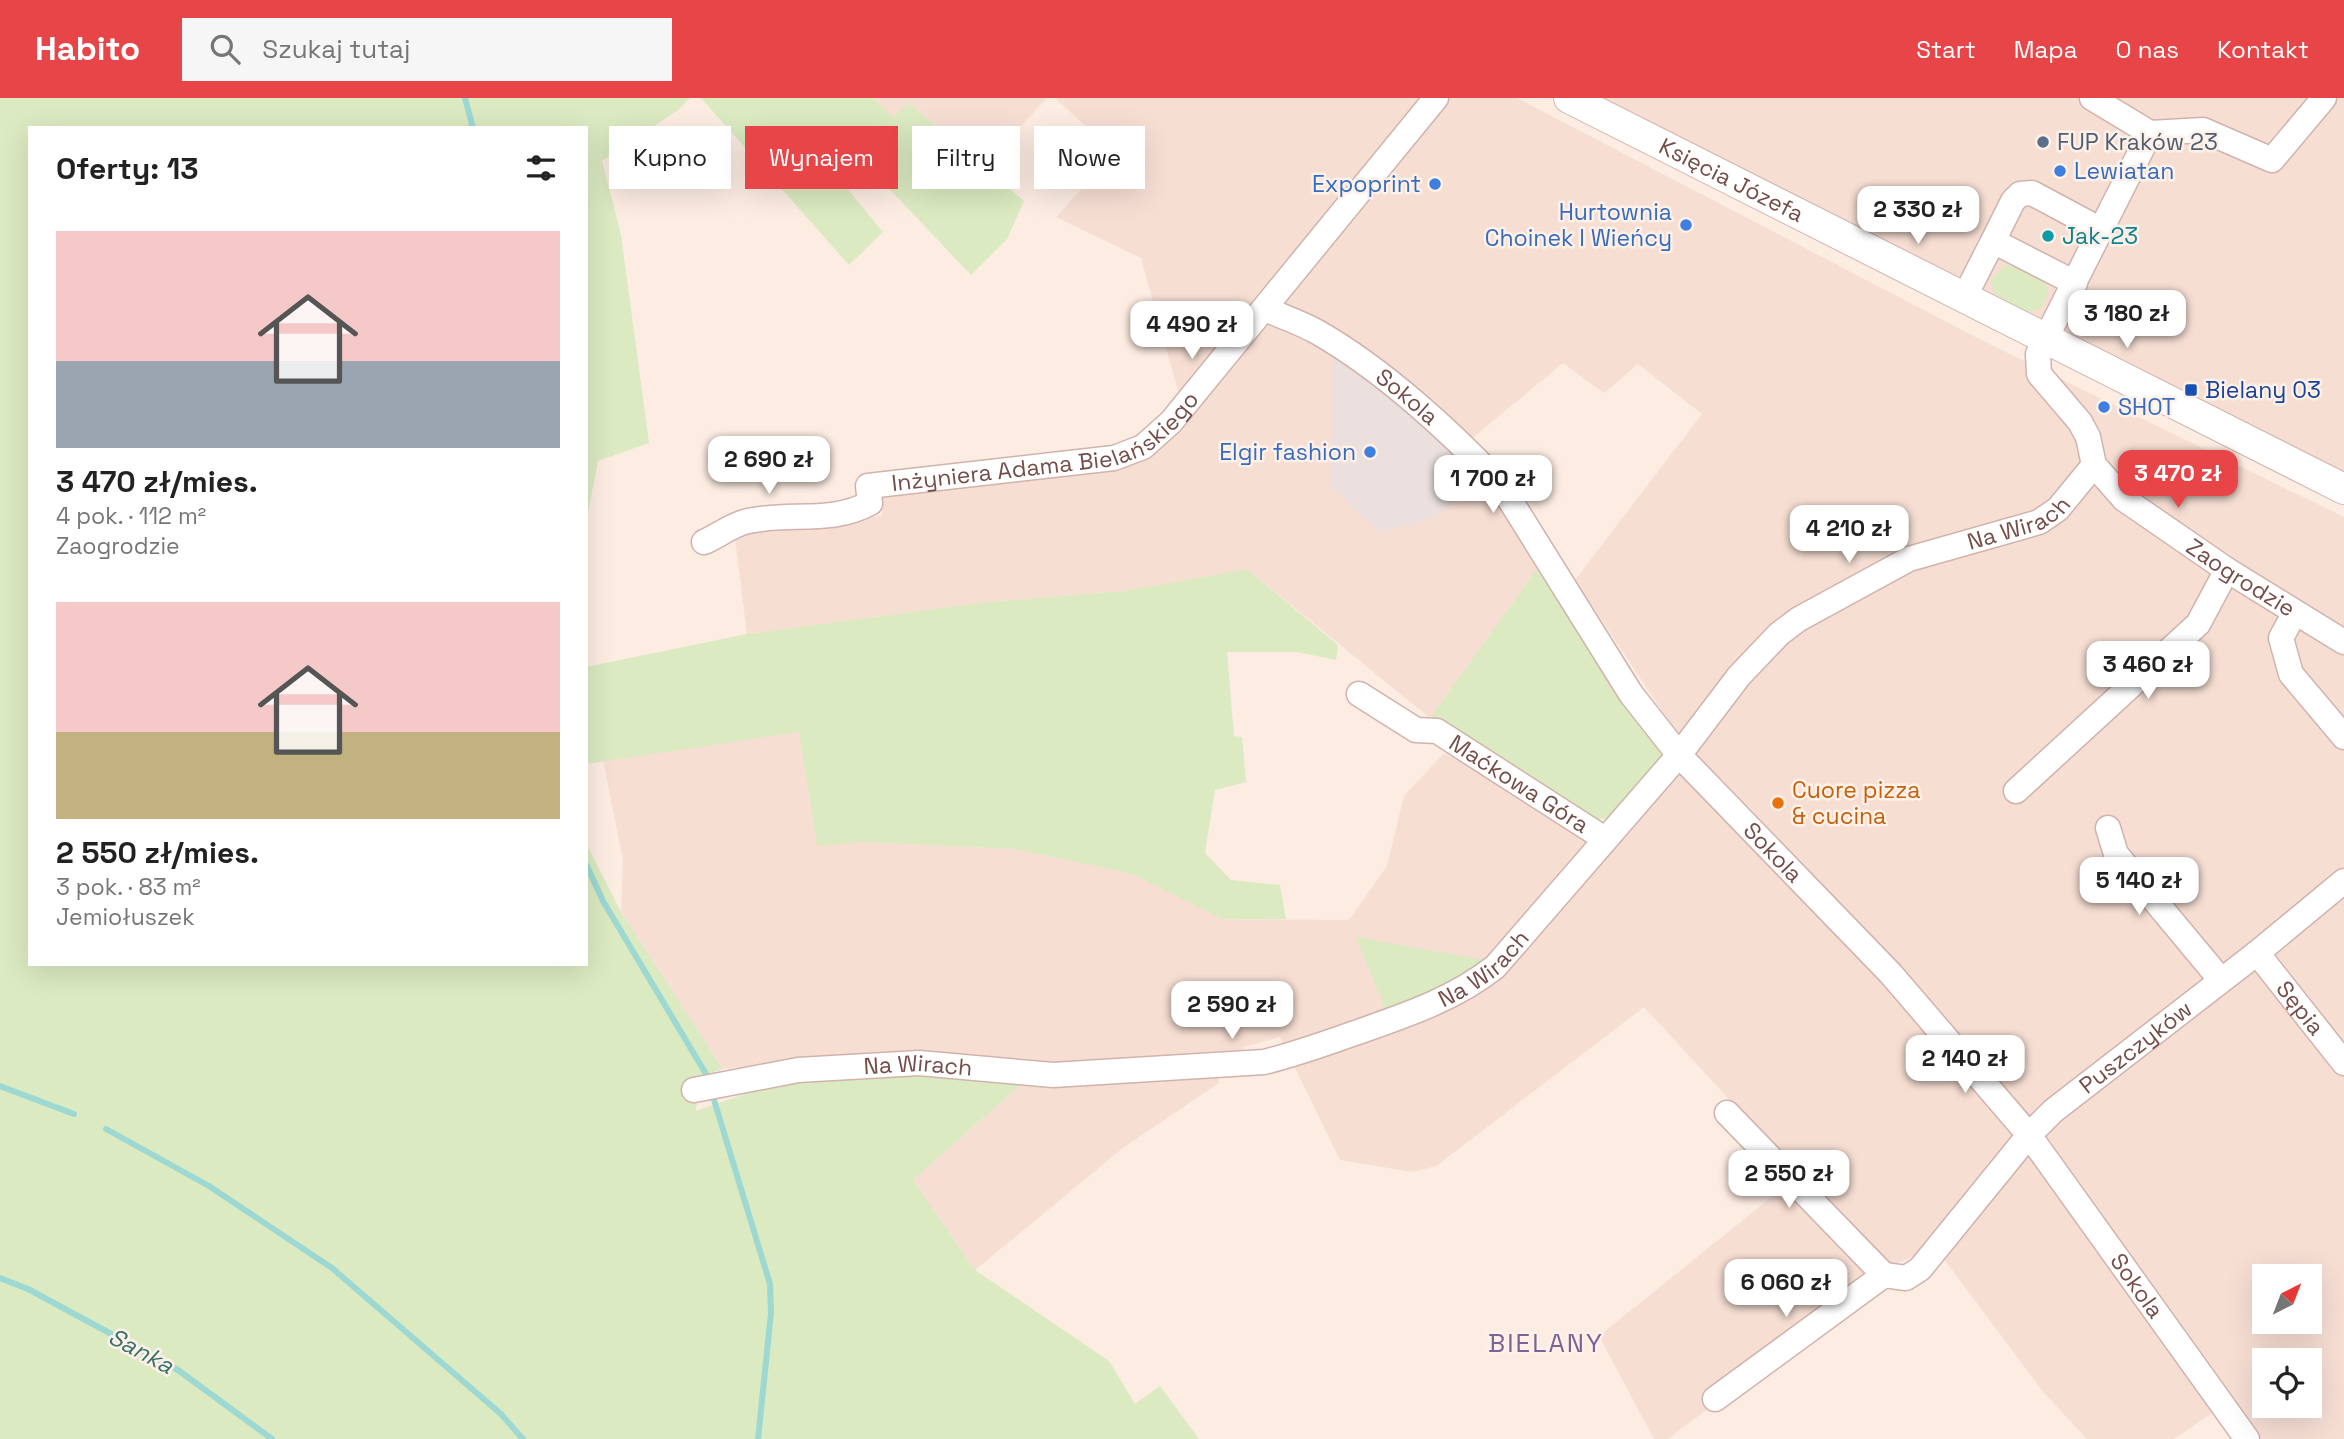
<!DOCTYPE html>
<html lang="pl">
<head>
<meta charset="utf-8">
<style>
	:root { --surface:#fff; --page:#f6f6f6; --text:#222; --muted:#767676; --accent:#e84549 }
	body { margin:0; font-family:"Space Grotesk",sans-serif; background:var(--page); color:var(--text); height:100vh; display:flex; flex-direction:column; font-size:26px; white-space:nowrap }
	* { box-sizing:border-box; margin:0 }
	p { font-size:23px; color:var(--muted) }
	.icon { flex:none; width:38px; height:38px; fill:none; stroke:currentColor; stroke-width:2; stroke-linecap:round; stroke-linejoin:round }
	.map { position:relative; flex:1; overflow:hidden }
	.sheet { position:absolute; left:28px; top:28px; width:560px; height:840px; display:flex; flex-direction:column; background:var(--surface); border-radius:0px; box-shadow:0 7px 28px #0002 }
	.sheet>* { flex:none }
	.guide { position:absolute; left:609px; top:28px; width:665px; height:63px; display:flex; gap:14px }
	.needle { width:46px; rotate:42deg }
	.tools { position:absolute; left:2252px; top:1166px; display:grid; gap:14px }
	.tools a { display:grid; place-items:center; width:70px; height:70px; border-radius:0px; background:var(--surface); box-shadow:0 7px 28px #0002; font-size:35px }
	.price { position:absolute; translate:-50% -60px; padding:0 16px; border-radius:14px; background:#fff; color:#222; font-size:23px; line-height:46px; filter:drop-shadow(0 2px 4px #0008) }
	.price::after { content:''; position:absolute; left:50%; top:42px; width:21px; height:16px; margin-left:-10px; background:inherit; clip-path:polygon(0 0,100% 0,50% 100%) }
	.price.on { background:var(--accent); color:#fff }
	ul { padding:0; list-style:none }
	li { display:grid; align-content:center; gap:14px; height:371px; padding:0 28px }
	li span { display:grid; place-items:center; height:217px; border-radius:0px; color:#555 }
	li>.icon { margin-inline-start:auto }
	span .icon { width:126px; height:126px; fill:#fffc; stroke-width:1 }
	li b { font-size:30px }
	h2 { display:flex; justify-content:space-between; align-items:center; height:84px; padding:0 28px; font-size:30px }
	.tag { padding:0 24px; border-radius:0px; background:var(--surface); box-shadow:0 7px 28px #0002; font-size:24px; line-height:63px }
	.tag.on { background:var(--accent); color:#fff }
	header { display:flex; align-items:center; gap:42px; box-sizing:border-box; height:98px; padding:0 35px; background:var(--accent); color:#fff }
	header strong { font-size:33px }
	nav { display:flex; gap:38px; margin-inline-start:auto; font-size:24px }
	.search { width:490px; height:63px; background:var(--page); display:flex; align-items:center; gap:18px; box-sizing:border-box; padding:0 24px; border-radius:0px; color:var(--muted); font-size:26px }
	.map>svg:first-child { display:block }
</style>
</head>
<body>
<header>
<strong>Habito</strong>
<div class="search"><svg class="icon" aria-label="search" viewBox="0 0 24 24"><circle cx="10" cy="10" r="6"/><path d="M15 15l6 6"/></svg>Szukaj tutaj</div>
<nav><a>Start</a><a>Mapa</a><a>O nas</a><a>Kontakt</a></nav>
</header>
<div class="map">
<svg width="2344" height="1341" viewBox="0 0 2344 1341">
	<rect width="100%" height="100%" fill="#fcece2"/>
	<!-- residential -->
	<g fill="#f6ded3" fill-rule="evenodd">
		<polygon points="873,0 1047,0 984,68 909,5 893,19"/>
		<path d="M 1055,0 L 1517,0 L 1987,245 L 2344,419 L 2344,1341 L 2238,1341 L 2218,1311 L 2174,1341 L 2087,1341 L 2044,1295 L 1935,1149 L 1893,1167 L 1881,1163 L 1707,1301 L 1710,1309 L 1668,1341 L 1654,1341 L 1599,1238 L 1799,1077 L 1644,909 L 1436,1068 L 1413,1074 L 1340,1062 L 1280,939 L 1244,949 L 1242,960 L 1063,968 L 849,959 L 723,971 L 621,814 L 623,762 L 603,662 L 799,634 L 817,747 L 863,744 L 1015,751 L 1132,776 L 1222,821 L 1349,822 L 1387,768 L 1404,698 L 1444,655 L 1611,745 L 1678,637 L 1575,482 L 1702,316 L 1638,266 L 1604,295 L 1563,265 L 1470,342 L 1389,266 L 1335,236 L 1428,423 L 1486,386 L 1541,465 L 1430,620 L 1247,471 L 1124,493 L 987,504 L 747,536 L 734,432 L 882,418 L 883,394 L 1103,368 L 1186,322 L 1141,160 L 1056,119 L 1115,55 ZM 2264,1178 L 2310,1178 L 2310,1223 L 2264,1223 ZM 2264,1262 L 2310,1262 L 2310,1307 L 2264,1307 Z"/>
		<polygon points="1593,0 2344,0 2344,373 2162,286"/>
		<polygon points="1217,978 1219,985 1124,1049 975,1172 913,1082 1021,986"/>
	</g>
	<!-- industrial -->
	<polygon fill="#ebe0dd" points="1333,248 1381,286 1486,386 1428,423 1379,434 1330,387"/>
	<!-- green -->
	<g fill="#dbeac1">
		<polygon points="0,0 690,0 678,12 602,63 621,137 649,345 598,363 586,425 586,30 30,30 30,866 586,866 586,745 621,814 723,971 699,979 696,1013 799,977 902,973 1021,986 913,1082 975,1172 1109,1263 1135,1306 1160,1288 1199,1341 0,1341"/>
		<polygon points="701,0 873,0 893,19 909,5 1024,103 1007,141 971,177 843,42 825,64 883,134 849,167"/>
		<path d="M 2005,168 C 2022,166 2048,177 2048,197 L 2040,211 L 2025,214 L 1994,195 L 1991,181 Z"/>
		<polygon points="1541,465 1665,656 1611,720 1588,722 1430,620"/>
		<polygon points="1247,471 1338,547 1336,562 1297,554 1227,554 1234,638 1242,639 1246,684 1215,692 1205,755 1231,782 1280,787 1286,821 1222,821 1132,776 1015,751 863,744 817,748 799,634 586,666 586,569 747,536 987,504 1124,493"/>
		<polygon points="1356,839 1490,863 1388,918"/>
	</g>
	<g fill="none" stroke-linecap="round" stroke-linejoin="round">
		<!-- stream -->
		<g stroke="#9dd8d2" stroke-width="6">
			<polyline points="465,0 473,30"/>
			<polyline points="586,766 603,803 706,976"/>
			<polyline points="0,988 74,1016"/>
			<polyline points="714,1002 770,1186 771,1215 758,1341"/>
			<polyline points="106,1031 209,1088 332,1170 501,1316 523,1341"/>
			<polyline points="0,1180 28,1191 178,1272 272,1341"/>
		</g>
		<defs>
			<g id="minor">
				<polyline points="2092,0 2150,35"/>
				<path id="s1" d="M 2324,0 L 2272,62 L 2203,32 L 2150,35 L 2038,256 L 2039,276 L 2080,324 L 2088,339 L 2094,367 L 2124,401 L 2227,472 L 2344,544"/>
				<polyline points="1993,143 2013,103 2020,96 2032,95 2103,133"/>
				<polyline points="1964,200 1993,143 2075,185"/>
				<path id="s2" d="M 1265,211 C 1283,219 1302,225 1319,235 C 1383,272 1449,332 1500,386 L 1631,596 L 1679,657 L 1891,876 L 2029,1037 L 2247,1341"/>
				<path id="s3" d="M 704,444 C 718,438 733,426 748,423 C 789,414 832,426 870,405 L 868,388 L 1114,360 L 1143,349 L 1171,324 L 1436,0"/>
				<polyline points="2294,516 2281,540 2291,576 2344,639"/>
				<path id="s4" d="M 1359,596 L 1416,632 L 1437,633 L 1605,741"/>
				<polyline points="2016,693 2198,526 2227,472"/>
				<polyline points="2108,730 2116,756 2220,881"/>
				<path id="s5" d="M 2257,855 L 2344,965"/>
				<path id="s6" d="M 694,992 L 798,972 L 919,965 L 1053,977 L 1264,964 C 1297,956 1329,944 1361,933 C 1409,916 1454,901 1495,869 L 1679,657 L 1739,578 L 1779,536 L 1799,521 L 1909,461 L 2039,424 L 2058,411 L 2094,367"/>
				<polyline points="1727,1015 1884,1177"/>
				<path id="s7" d="M 1884,1177 L 1906,1180 L 1920,1171 L 2029,1037 L 2053,1013 L 2257,855 L 2344,783"/>
				<polyline points="1715,1301 1884,1177"/>
			</g>
			<g id="tertiary">
				<path id="s8" d="M 1569,0 L 2344,391"/>
			</g>
		</defs>
		<!-- minor casing -->
		<use href="#minor" stroke="#d0b3ac" stroke-width="27"/>
		<!-- tertiary casing -->
		<use href="#tertiary" stroke="#d0b3ac" stroke-width="32"/>
		<!-- minor -->
		<use href="#minor" stroke="#fff" stroke-width="24"/>
		<!-- tertiary -->
		<use href="#tertiary" stroke="#fff" stroke-width="30"/>
	</g>
	<!-- markers -->
	<circle fill="#5c6f8a" stroke="#fff1e8" stroke-width="2.5" cx="2043" cy="44" r="7"/>
	<g fill="#3f7fe0" stroke="#fff1e8" stroke-width="2.5">
		<circle cx="2060" cy="73" r="7"/>
		<circle cx="1435" cy="86" r="7"/>
		<circle cx="1686" cy="127" r="7"/>
		<circle cx="2104" cy="309" r="7"/>
		<circle cx="1370" cy="354" r="7"/>
	</g>
	<circle fill="#0f9aa8" stroke="#fff1e8" stroke-width="2.5" cx="2048" cy="138" r="7"/>
	<rect fill="#1a4fb4" stroke="#fff1e8" stroke-width="2.5" x="2184" y="285" width="14" height="14" rx="3.5"/>
	<circle fill="#e8710a" stroke="#fff1e8" stroke-width="2.5" cx="1778" cy="705" r="7"/>
	<g text-anchor="middle" stroke-width="5" stroke-linejoin="round" paint-order="stroke">
		<!-- service labels -->
		<g font-size="23" fill="#4e5e75" stroke="#fff1e8" text-anchor="start">
			<text x="2057" y="52">FUP Kraków 23</text>
		</g>
		<!-- shop labels -->
		<g font-size="23" fill="#366cbe" stroke="#fff1e8" text-anchor="end">
			<text x="2074" y="81" text-anchor="start">Lewiatan</text>
			<text x="1421" y="94">Expoprint</text>
			<text x="1672" y="122">Hurtownia<tspan x="1672" dy="26">Choinek I Wieńcy</tspan></text>
			<text x="2118" y="317" text-anchor="start">SHOT</text>
			<text x="1356" y="362">Elgir fashion</text>
		</g>
		<!-- street labels -->
		<g font-size="23" fill="#744d48" stroke="#fff1e8">
			<text dy="8" stroke="none"><textPath href="#s8" startOffset="182">Księcia Józefa</textPath></text>
			<text dy="8" stroke="none"><textPath href="#s2" startOffset="168">Sokola</textPath></text>
			<text dy="8" stroke="none"><textPath href="#s3" startOffset="378">Inżyniera Adama Bielańskiego</textPath></text>
			<text dy="8" stroke="none"><textPath href="#s6" startOffset="1528">Na Wirach</textPath></text>
			<text dy="8" stroke="none"><textPath href="#s1" startOffset="772">Zaogrodzie</textPath></text>
			<text dy="8" stroke="none"><textPath href="#s4" startOffset="186">Maćkowa Góra</textPath></text>
			<text dy="8" stroke="none"><textPath href="#s2" startOffset="756">Sokola</textPath></text>
			<text dy="8" stroke="none"><textPath href="#s6" startOffset="814">Na Wirach</textPath></text>
			<text dy="8" stroke="none"><textPath href="#s5" startOffset="70">Sępia</textPath></text>
			<text dy="8" stroke="none"><textPath href="#s7" startOffset="350">Puszczyków</textPath></text>
			<text dy="8" stroke="none"><textPath href="#s6" startOffset="226">Na Wirach</textPath></text>
			<text dy="8" stroke="none"><textPath href="#s2" startOffset="1323">Sokola</textPath></text>
		</g>
		<!-- culture labels -->
		<g font-size="23" fill="#0d838f" stroke="#fff1e8" text-anchor="start">
			<text x="2062" y="146">Jak-23</text>
		</g>
		<!-- transit labels -->
		<g font-size="23" fill="#164399" stroke="#fff1e8" text-anchor="start">
			<text x="2205" y="300">Bielany 03</text>
		</g>
		<!-- food labels -->
		<g font-size="23" fill="#c56008" stroke="#fff1e8" text-anchor="start">
			<text x="1792" y="700">Cuore pizza<tspan x="1792" dy="26">&amp; cucina</tspan></text>
		</g>
		<!-- water labels -->
		<g font-size="24" font-style="italic" fill="#39736f" stroke="#fff1e8">
			<text transform="translate(141 1253) rotate(28)" y="8">Sanka</text>
		</g>
		<!-- quarter labels -->
		<g font-size="26" letter-spacing="2" fill="#796498" stroke="#fff1e8">
			<text x="1546" y="1254">BIELANY</text>
		</g>
	</g>
</svg>
<div class="tools">
<a><svg class="needle" viewBox="-14 -14 28 28"><path d="M0-13l5 13h-10z" fill="#e53935"/><path d="M0 13l5-13h-10z" fill="#767676"/></svg></a>
<a><svg class="icon" aria-label="locate" viewBox="0 0 24 24"><circle cx="12" cy="12" r="6"/><path d="M12 2v4M12 18v4M2 12h4M18 12h4"/></svg></a>
</div>
<b class="price" style="left:1918px;top:148px">2 330 zł</b>
<b class="price" style="left:2127px;top:252px">3 180 zł</b>
<b class="price" style="left:1192px;top:263px">4 490 zł</b>
<b class="price" style="left:769px;top:398px">2 690 zł</b>
<b class="price on" style="left:2178px;top:412px">3 470 zł</b>
<b class="price" style="left:1493px;top:417px">1 700 zł</b>
<b class="price" style="left:1849px;top:467px">4 210 zł</b>
<b class="price" style="left:2148px;top:603px">3 460 zł</b>
<b class="price" style="left:2139px;top:819px">5 140 zł</b>
<b class="price" style="left:1232px;top:943px">2 590 zł</b>
<b class="price" style="left:1965px;top:997px">2 140 zł</b>
<b class="price" style="left:1789px;top:1112px">2 550 zł</b>
<b class="price" style="left:1786px;top:1221px">6 060 zł</b>
<div class="guide">
<a class="tag">Kupno</a>
<a class="tag on">Wynajem</a>
<a class="tag">Filtry</a>
<a class="tag">Nowe</a>
</div>
<section class="sheet">
<h2>Oferty: 13<svg class="icon" aria-label="filters" viewBox="0 0 24 24"><path d="M4 7h16M4 17h16"/><circle cx="9" cy="7" r="2"/><circle cx="15" cy="17" r="2"/></svg></h2>
<ul>
<li><span style="background:linear-gradient(#f6c9c9 60%,#9aa5b1 0)"><svg class="icon" aria-label="home" viewBox="0 0 24 24"><path d="M3 11l9-7 9 7M6 9v11h12V9"/></svg></span><div><b>3 470 zł/mies.</b><p>4 pok. · 112 m²</p><p>Zaogrodzie</p></div></li>
<li><span style="background:linear-gradient(#f6c9c9 60%,#c2b280 0)"><svg class="icon" aria-label="home" viewBox="0 0 24 24"><path d="M3 11l9-7 9 7M6 9v11h12V9"/></svg></span><div><b>2 550 zł/mies.</b><p>3 pok. · 83 m²</p><p>Jemiołuszek</p></div></li>
</ul>
</section>
</div>
</body>
</html>
